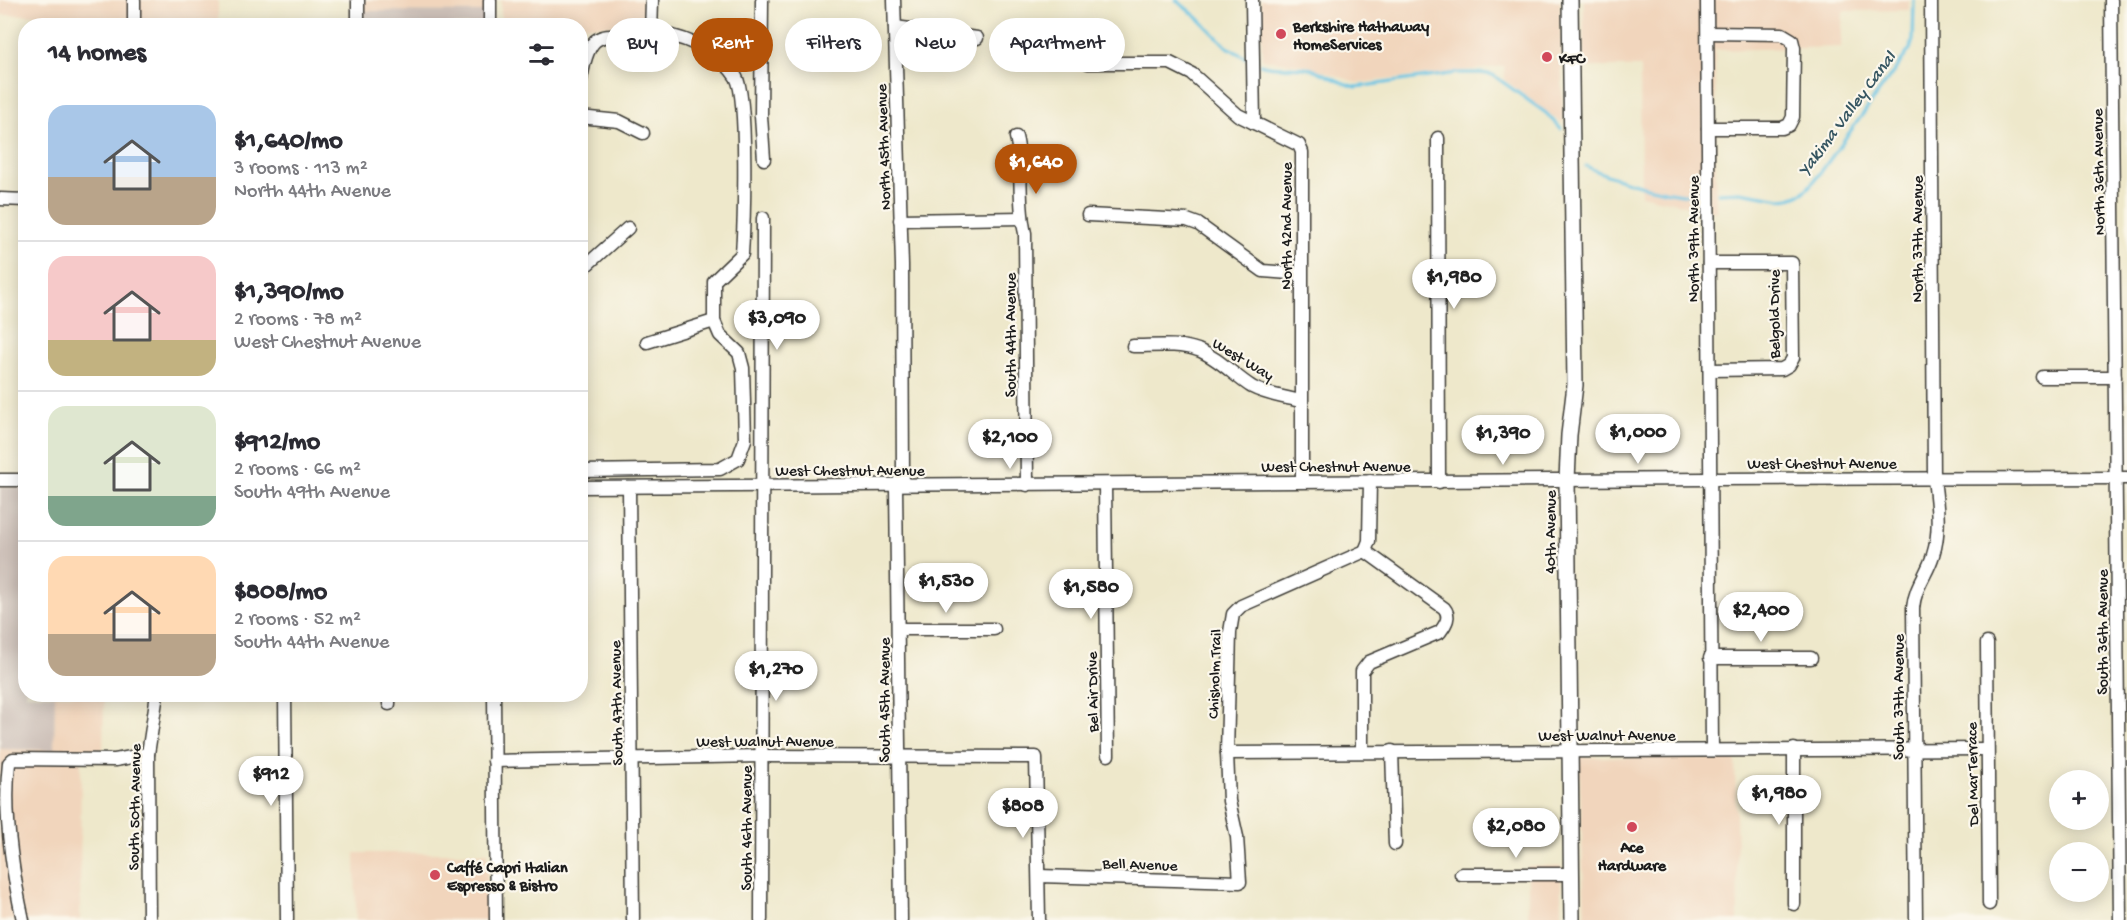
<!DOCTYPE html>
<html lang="en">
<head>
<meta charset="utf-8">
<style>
	:root { --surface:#fff; --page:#f7f7f7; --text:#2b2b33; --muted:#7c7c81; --line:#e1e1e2; --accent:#b45309 }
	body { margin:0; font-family:"Gochi Hand",sans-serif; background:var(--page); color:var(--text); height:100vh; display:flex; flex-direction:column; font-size:22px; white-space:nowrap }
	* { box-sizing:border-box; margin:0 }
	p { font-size:20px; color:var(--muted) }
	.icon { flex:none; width:33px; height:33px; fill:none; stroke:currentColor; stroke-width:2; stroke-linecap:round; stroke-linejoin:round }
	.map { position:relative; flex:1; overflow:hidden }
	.side { position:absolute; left:18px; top:18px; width:570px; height:684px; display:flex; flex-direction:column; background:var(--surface); border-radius:24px; box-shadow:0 3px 15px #0003 }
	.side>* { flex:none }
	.banner { position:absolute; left:606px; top:18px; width:570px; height:54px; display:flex; gap:12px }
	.tools { position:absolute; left:2049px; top:770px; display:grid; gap:12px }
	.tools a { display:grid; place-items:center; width:60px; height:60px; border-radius:50%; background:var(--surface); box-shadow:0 3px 15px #0003; font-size:30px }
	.price { position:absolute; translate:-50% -51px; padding:0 14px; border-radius:21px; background:#fff; color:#222; font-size:20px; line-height:39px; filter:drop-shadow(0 2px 3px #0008) }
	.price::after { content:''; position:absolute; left:50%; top:36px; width:18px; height:14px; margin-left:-9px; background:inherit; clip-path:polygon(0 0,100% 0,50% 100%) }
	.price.current { background:var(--accent); color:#fff }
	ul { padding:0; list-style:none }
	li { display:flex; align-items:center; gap:18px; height:150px; padding:0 30px }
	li+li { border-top:2px solid var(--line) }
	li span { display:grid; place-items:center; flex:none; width:168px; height:120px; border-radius:18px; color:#555 }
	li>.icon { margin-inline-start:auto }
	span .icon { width:72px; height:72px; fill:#fffc; stroke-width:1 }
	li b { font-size:26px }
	h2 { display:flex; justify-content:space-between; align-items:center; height:72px; padding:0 30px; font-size:26px }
	.pill { padding:0 21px; border-radius:27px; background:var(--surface); box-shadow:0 3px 15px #0003; font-size:21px; line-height:54px }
	.pill.current { background:var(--accent); color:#fff }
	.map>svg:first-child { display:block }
</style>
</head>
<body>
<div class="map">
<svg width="2127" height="920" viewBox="0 0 2127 920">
	<rect width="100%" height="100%" fill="#fbf7ec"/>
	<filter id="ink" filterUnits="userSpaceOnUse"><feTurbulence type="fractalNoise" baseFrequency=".0167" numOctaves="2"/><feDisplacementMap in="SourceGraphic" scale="12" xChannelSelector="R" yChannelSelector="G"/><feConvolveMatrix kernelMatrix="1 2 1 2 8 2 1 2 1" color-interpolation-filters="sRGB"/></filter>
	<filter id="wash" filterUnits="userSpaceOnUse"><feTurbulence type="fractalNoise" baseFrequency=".008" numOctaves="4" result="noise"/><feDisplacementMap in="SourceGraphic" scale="24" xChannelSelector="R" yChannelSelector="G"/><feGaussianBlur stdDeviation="1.35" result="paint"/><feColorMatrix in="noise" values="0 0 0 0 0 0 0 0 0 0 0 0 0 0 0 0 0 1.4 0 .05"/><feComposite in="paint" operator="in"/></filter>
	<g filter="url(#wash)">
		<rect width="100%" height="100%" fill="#eee8cb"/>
		<!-- built -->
		<g fill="#f1d5bc">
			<polygon points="0,0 218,0 218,25 50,25 49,15 0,15"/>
			<polygon points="364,0 484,0 486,12 364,11"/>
			<polygon points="501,0 645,0 645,26 501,25"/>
			<polygon points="1261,0 1560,0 1563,124 1505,80 1504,66 1358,83 1309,66 1262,59"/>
			<polygon points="1584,0 1909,0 1909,10 1843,11 1841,47 1715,50 1716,212 1641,195 1640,67 1583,67"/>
			<polygon points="55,695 104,695 103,750 81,750 80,920 0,920 0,749 54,750"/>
			<polygon points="1579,757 1735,758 1738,920 1585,920"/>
			<polygon points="355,853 487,853 487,920 356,920"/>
			<rect x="1528" y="866" width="33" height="54"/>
		</g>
		<!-- industrial -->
		<g fill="#cec1b9">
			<polygon points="364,11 486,12 486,25 364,26"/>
			<polygon points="0,487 25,487 26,694 55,695 54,750 0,749"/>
		</g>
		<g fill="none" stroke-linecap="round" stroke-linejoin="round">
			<!-- stream -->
			<g stroke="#66c3e4" stroke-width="3">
				<polyline points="1176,0 1198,18 1226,46 1246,58"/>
				<path d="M 1260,64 C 1278,70 1295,65 1312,69 C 1328,74 1340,84 1356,87 L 1457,73 L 1481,73 L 1493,75 L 1546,113 L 1561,129"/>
				<path d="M 1586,166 C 1611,179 1673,196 1701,195"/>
				<polyline points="1718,193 1740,192 1781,199 1790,198 1803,193 1815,180 1910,49 1913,40 1914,0"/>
			</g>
		</g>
	</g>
	<g filter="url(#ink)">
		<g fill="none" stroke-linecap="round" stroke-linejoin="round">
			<defs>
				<g id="minor">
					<polyline points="134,0 134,26"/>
					<polyline points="358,0 358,26"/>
					<polyline points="490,0 490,26"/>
					<polyline points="762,0 761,116 764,159"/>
					<polyline points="894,0 902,265 903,476 896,486 901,920"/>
					<polyline points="1252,0 1254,123"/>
					<polyline points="1707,0 1712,750"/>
					<polyline points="2111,0 2120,920"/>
					<polyline points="895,27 977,38"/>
					<polyline points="1708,33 1782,34 1792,40 1794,48 1793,117 1789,125 1782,128 1708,128"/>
					<polyline points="651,35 652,0"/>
					<polyline points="1088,63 1170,63 1192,74 1238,115 1299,145 1302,152 1302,481"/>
					<path d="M 580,84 C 583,70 585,51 595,41 C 603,34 616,36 626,36 C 642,35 660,33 676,37 C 696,42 725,59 736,77 C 748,97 744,224 742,254 L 714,281 L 714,321 L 720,335 L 739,353 L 743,368 L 745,440 L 738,459 L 720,469 L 580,471"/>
					<polyline points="580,117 619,121 643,133"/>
					<path d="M 1016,137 C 1024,169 1017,201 1025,233 L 1027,485"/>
					<polyline points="1438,138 1439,482"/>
					<polyline points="0,199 26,200"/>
					<polyline points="1088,215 1187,220 1198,224 1263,271 1301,274"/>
					<polyline points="900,220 1022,218"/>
					<polyline points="1709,263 1792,263 1793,358 1789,365 1782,369 1710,370"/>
					<polyline points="580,271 628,228"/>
					<polyline points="647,342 714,321"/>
					<path d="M 1133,346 C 1154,346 1178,343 1198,350 C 1219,358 1234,376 1252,387 C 1267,395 1285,397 1301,401"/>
					<polyline points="2042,377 2115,377"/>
					<polyline points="0,480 26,480"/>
					<polyline points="1105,484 1108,755"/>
					<polyline points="580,487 1709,479 2127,478"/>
					<polyline points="629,487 633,920"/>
					<polyline points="1365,551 1369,541 1370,481"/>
					<polyline points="899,629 994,629"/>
					<polyline points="1987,643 1989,904"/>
					<polyline points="1710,658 1811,658"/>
					<polyline points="285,694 287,920"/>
					<polyline points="389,694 389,704"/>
					<polyline points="494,694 496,920"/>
					<polyline points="1794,749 1794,904"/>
					<path d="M 1362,751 L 1362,671 L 1369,662 L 1440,632 C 1446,624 1451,616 1444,608 L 1365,551"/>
					<polyline points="1392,751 1395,844"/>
					<polyline points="1227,753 1987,749"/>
					<polyline points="494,761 761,756 1036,757 1039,920"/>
					<polyline points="1461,874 1571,874"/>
					<polyline points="1039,876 1240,882 1237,837 1229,801 1227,753 1230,632 1233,614 1241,606 1365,551"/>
					<path d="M 23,920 C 12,870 3,814 9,763 L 13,759 L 115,760 L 148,754"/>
					<polyline points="149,920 148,754 157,694"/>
					<polyline points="761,920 763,218"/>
					<path d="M 1916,920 L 1913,608 C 1915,586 1927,575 1933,555 C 1941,531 1937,503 1934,479 L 1931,0"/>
				</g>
				<polyline id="major" points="1570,0 1575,385 1569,435 1567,480 1572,920"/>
			</defs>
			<!-- minor casing -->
			<use href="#minor" stroke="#3c3b36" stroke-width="15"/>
			<!-- major casing -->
			<use href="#major" stroke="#3c3b36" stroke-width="18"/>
			<!-- minor -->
			<use href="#minor" stroke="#fff" stroke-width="12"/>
			<!-- major -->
			<use href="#major" stroke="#fff" stroke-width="15"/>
		</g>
	</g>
	<!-- markers -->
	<g fill="#d1495b" stroke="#fbf7ec" stroke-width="2">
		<circle cx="1281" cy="34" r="6"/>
		<circle cx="1547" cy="57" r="6"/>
		<circle cx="1632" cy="827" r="6"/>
		<circle cx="435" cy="875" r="6"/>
	</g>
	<g text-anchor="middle" stroke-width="4.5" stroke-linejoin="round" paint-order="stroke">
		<!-- poi labels -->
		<g font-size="16" font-weight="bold" fill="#1c1c1c" stroke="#fbf7ec" text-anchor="start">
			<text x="1293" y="31">Berkshire Hathaway<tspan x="1293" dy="18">HomeServices</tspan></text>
			<text x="1559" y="63">KFC</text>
			<text x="1632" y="852" text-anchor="middle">Ace<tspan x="1632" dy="18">Hardware</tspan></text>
			<text x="447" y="872">Caffé Capri Italian<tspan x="447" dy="18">Espresso &amp; Bistro</tspan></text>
		</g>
		<!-- street labels -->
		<g font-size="16" fill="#1c1c1c" stroke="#fbf7ec">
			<text transform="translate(882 147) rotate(-92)" y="6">North 45th Avenue</text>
			<text transform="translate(2097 172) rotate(-91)" y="6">North 36th Avenue</text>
			<text transform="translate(1285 226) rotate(-90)" y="6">North 42nd Avenue</text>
			<text transform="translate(1692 239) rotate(-90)" y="6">North 39th Avenue</text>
			<text transform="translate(1916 239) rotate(-90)" y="6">North 37th Avenue</text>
			<text transform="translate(1773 314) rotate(-90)" y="6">Belgold Drive</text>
			<text transform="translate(1009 335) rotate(-90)" y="6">South 44th Avenue</text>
			<text transform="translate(1244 358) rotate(31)" y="6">West Way</text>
			<text x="1822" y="468">West Chestnut Avenue</text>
			<text x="1336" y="471">West Chestnut Avenue</text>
			<text x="850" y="475">West Chestnut Avenue</text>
			<text transform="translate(1549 532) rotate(-90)" y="6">40th Avenue</text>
			<text transform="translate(2101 632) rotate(-90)" y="6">South 36th Avenue</text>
			<text transform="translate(1213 674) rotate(-88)" y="6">Chisholm Trail</text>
			<text transform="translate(1091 692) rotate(-91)" y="6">Bel Air Drive</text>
			<text transform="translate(1897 697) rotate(-90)" y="6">South 37th Avenue</text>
			<text transform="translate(883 700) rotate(-90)" y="6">South 45th Avenue</text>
			<text transform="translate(615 703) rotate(-91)" y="6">South 47th Avenue</text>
			<text x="1607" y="740">West Walnut Avenue</text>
			<text x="765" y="746">West Walnut Avenue</text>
			<text transform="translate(1971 774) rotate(-91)" y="6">Del Mar Terrace</text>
			<text transform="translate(133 807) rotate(-89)" y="6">South 50th Avenue</text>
			<text transform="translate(745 828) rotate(-90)" y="6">South 46th Avenue</text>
			<text transform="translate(1140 863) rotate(2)" y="6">Bell Avenue</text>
		</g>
		<!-- water labels -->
		<g font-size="18" font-style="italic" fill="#365662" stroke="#fbf7ec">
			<text transform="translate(1846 113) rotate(-53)" y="6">Yakima Valley Canal</text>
		</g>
	</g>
</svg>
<div class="tools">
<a>+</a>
<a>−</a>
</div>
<b class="price current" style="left:1036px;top:195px">$1,640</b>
<b class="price" style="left:1454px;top:310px">$1,980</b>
<b class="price" style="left:777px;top:351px">$3,090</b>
<b class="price" style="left:1638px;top:465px">$1,000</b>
<b class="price" style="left:1503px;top:466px">$1,390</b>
<b class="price" style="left:1010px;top:470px">$2,100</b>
<b class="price" style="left:946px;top:614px">$1,530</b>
<b class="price" style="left:1091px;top:620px">$1,580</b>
<b class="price" style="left:1761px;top:643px">$2,400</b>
<b class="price" style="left:776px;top:702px">$1,270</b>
<b class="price" style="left:271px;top:807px">$912</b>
<b class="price" style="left:1779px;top:826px">$1,980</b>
<b class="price" style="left:1023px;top:839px">$808</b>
<b class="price" style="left:1516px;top:859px">$2,080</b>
<div class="banner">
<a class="pill">Buy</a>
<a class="pill current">Rent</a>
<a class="pill">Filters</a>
<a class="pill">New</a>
<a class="pill">Apartment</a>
</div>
<section class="side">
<h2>14 homes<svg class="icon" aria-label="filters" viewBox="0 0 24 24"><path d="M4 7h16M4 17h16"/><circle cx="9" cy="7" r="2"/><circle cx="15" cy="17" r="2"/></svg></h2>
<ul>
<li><span style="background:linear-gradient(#a9c7e8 60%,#b9a48a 0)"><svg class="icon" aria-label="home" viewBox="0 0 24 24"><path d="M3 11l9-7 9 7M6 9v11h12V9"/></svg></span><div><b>$1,640/mo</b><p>3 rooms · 113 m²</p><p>North 44th Avenue</p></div></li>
<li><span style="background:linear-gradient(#f6c9c9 70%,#c2b280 0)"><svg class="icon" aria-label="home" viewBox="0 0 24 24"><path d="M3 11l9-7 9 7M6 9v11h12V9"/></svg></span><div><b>$1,390/mo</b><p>2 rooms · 78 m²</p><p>West Chestnut Avenue</p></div></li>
<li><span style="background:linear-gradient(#dfe7d0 75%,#7fa58c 0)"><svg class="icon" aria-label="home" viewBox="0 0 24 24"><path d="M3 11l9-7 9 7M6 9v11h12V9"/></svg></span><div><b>$912/mo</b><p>2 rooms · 66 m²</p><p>South 49th Avenue</p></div></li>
<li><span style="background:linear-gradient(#ffd9b3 65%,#b9a48a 0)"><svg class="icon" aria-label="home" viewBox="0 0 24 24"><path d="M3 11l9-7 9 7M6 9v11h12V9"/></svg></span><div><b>$808/mo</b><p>2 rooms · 52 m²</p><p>South 44th Avenue</p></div></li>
</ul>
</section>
</div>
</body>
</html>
